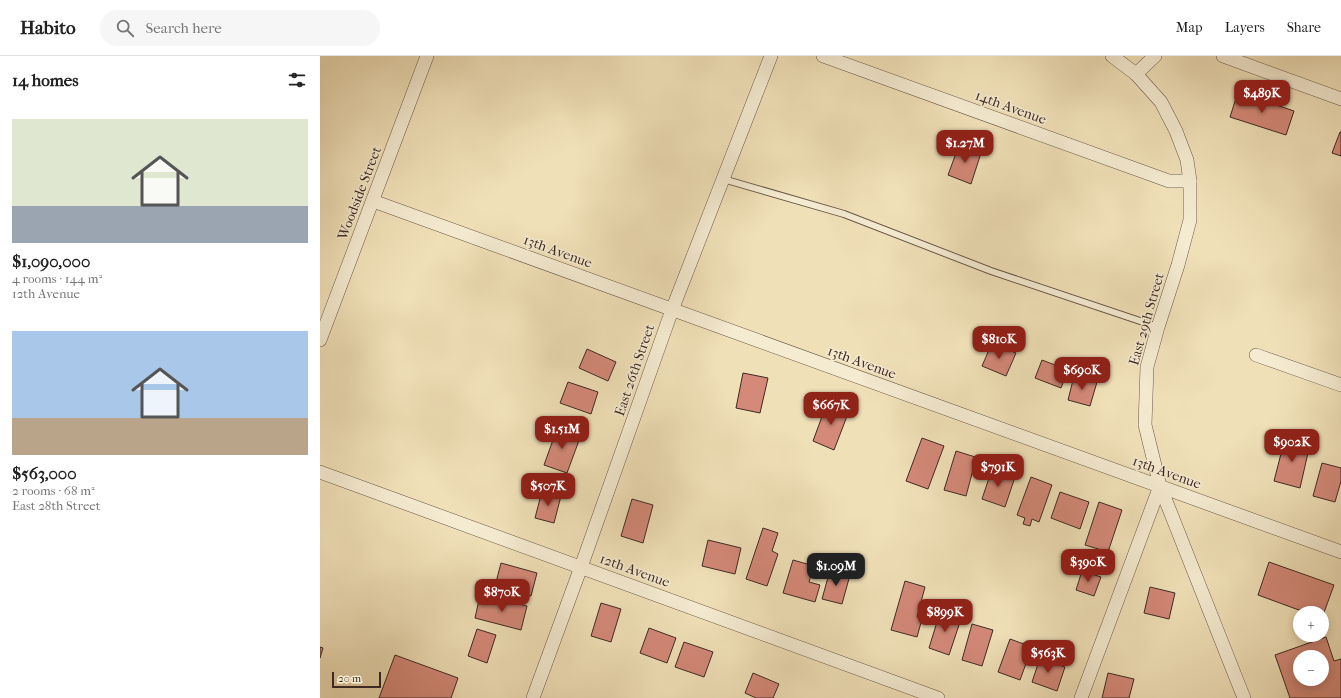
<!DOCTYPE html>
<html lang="en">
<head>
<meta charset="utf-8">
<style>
	:root { --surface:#fff; --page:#f6f6f6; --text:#222; --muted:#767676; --line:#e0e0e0; --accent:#8f2418 }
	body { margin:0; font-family:"IM FELL French Canon",serif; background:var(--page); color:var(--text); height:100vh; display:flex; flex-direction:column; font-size:15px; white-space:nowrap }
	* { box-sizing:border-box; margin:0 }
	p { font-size:13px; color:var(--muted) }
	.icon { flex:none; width:22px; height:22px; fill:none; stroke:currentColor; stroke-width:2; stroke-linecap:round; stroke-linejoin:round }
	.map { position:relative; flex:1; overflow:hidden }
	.drawer { display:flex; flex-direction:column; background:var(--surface); width:320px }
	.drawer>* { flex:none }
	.controls { position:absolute; left:973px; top:550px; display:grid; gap:8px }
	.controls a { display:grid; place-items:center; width:36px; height:36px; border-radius:50%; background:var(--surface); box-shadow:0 2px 10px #0003; font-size:20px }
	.scale { position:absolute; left:12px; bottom:10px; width:49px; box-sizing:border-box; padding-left:4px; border:2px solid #3f2a22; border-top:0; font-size:11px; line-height:14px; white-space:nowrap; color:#3f2a22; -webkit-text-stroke:3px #f5ebd1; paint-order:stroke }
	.price { position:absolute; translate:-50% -34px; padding:0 9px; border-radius:8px; background:var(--accent); color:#fff; font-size:13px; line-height:26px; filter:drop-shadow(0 1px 2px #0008) }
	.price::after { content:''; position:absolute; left:50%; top:24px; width:12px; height:9px; margin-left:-6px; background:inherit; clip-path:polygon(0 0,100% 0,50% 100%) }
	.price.selected { background:#222; color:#fff }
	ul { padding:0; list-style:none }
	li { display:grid; align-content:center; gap:8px; height:212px; padding:0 12px }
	li span { display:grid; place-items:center; height:124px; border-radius:0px; color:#555 }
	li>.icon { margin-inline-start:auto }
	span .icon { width:72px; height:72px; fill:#fffc; stroke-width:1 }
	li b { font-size:17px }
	h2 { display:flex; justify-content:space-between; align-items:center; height:48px; padding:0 12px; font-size:17px }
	header { display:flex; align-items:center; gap:24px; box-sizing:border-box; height:56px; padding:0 20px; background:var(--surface); border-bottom:1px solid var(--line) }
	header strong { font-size:19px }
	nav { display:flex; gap:22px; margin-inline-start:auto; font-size:14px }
	.search { width:280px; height:36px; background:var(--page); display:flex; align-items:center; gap:10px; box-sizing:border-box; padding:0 14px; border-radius:22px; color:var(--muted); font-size:15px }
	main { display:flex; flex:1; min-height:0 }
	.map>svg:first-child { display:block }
</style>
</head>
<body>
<header>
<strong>Habito</strong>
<div class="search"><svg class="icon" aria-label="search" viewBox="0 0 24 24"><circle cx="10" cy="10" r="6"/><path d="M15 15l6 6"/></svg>Search here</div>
<nav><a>Map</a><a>Layers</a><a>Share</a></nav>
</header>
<main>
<section class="drawer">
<h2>14 homes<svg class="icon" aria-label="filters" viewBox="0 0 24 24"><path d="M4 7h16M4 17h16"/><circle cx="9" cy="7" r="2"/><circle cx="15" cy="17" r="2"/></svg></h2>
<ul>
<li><span style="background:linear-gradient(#dfe7d0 70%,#9aa5b1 0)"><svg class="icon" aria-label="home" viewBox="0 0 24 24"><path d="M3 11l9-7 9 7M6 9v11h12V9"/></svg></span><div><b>$1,090,000</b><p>4 rooms · 144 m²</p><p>12th Avenue</p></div></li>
<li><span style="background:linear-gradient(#a9c7e8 70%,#b9a48a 0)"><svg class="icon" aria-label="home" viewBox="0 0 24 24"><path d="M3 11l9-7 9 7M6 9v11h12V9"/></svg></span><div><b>$563,000</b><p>2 rooms · 68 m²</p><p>East 28th Street</p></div></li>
</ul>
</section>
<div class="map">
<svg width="1021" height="642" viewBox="0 0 1021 642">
	<rect width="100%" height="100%" fill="#f0e0b8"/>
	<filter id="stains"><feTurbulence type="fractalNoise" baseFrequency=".005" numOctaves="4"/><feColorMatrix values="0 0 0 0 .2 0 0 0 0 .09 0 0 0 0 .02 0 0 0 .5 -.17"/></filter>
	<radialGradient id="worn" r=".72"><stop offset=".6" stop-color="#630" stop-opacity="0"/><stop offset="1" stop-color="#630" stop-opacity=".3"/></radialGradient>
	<!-- building -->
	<g fill="#d48979" stroke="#3f2a22" fill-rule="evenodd">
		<polygon points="918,36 974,55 966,79 910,61"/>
		<polygon points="1020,76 1021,76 1021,100 1012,97"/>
		<polygon points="639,89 661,97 651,128 628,119"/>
		<polygon points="672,287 696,297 686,320 662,310"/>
		<polygon points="267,293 296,306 288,325 259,312"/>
		<polygon points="722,304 748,314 741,332 715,322"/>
		<polygon points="423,317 448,322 440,357 416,352"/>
		<polygon points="754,320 777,326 770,350 748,344"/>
		<polygon points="248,326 278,336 271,358 240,347"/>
		<polygon points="507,347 529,355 514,394 493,385"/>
		<polygon points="238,370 261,379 247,417 224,409"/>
		<polygon points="602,382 624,390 608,433 586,425"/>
		<polygon points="965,382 990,388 980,432 954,425"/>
		<polygon points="636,395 665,404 661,417 653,414 646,440 624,434"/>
		<polygon points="1002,407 1021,412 1021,425 1015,446 993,440"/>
		<polygon points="672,413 695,421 685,451 662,443"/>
		<polygon points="711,421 732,429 719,466 712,463 710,470 703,468 705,462 697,459"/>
		<polygon points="222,435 241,440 234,467 215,462"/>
		<polygon points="740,436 769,446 760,473 731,462"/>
		<polygon points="312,443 333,449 323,487 301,480"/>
		<polygon points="779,446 802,454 788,496 765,489"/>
		<polygon points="443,472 458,477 452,495 458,498 447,530 426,523"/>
		<polygon points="388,484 421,492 415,518 382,510"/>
		<polygon points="473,504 494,510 489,526 500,529 495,546 463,537"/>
		<polygon points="949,506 1014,529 1002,562 1002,557 987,557 938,539"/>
		<polygon points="181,507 217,517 211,540 175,530"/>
		<polygon points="510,514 530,519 522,548 502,543"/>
		<polygon points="762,515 781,521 774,540 756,534"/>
		<polygon points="585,525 605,531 597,561 602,563 597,581 571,574"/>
		<polygon points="830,531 855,537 849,563 824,557"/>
		<polygon points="173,542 207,550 201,574 155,562 159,544 171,547"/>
		<polygon points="281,547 301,553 291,586 271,580"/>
		<polygon points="620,556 641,563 629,599 609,592"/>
		<polygon points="652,568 673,574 662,610 642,604"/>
		<polygon points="329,572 356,582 347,607 320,597"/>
		<polygon points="157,573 176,579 167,607 148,600"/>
		<path d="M 1006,581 L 1014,605 L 1021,603 L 1021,642 L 970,642 L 955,599 ZM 980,601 L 1002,601 L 1002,623 L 980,623 Z"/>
		<polygon points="690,583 712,591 700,624 678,616"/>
		<polygon points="364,586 393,596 384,621 355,611"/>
		<polygon points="0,591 3,592 0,602"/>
		<polygon points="75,599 138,622 131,642 59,642"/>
		<polygon points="720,602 745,611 737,635 712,626"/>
		<polygon points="433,617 459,628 453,642 436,642 425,637"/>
		<polygon points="788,617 814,623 809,642 782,642"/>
	</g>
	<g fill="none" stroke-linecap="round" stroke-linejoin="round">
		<defs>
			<polyline id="lane" points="403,123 524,158 671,215 838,271"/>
			<g id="street">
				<polyline points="503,0 849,125 870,125"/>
				<polyline points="792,0 816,18 841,46 856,75 867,104 870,125 870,164 858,209 838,271 827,311 825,369 840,430 924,642"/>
				<polyline points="903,0 1021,43"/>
				<polyline points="816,18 835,0"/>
				<polyline points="53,145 1021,496"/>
				<polyline points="0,284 107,0"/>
				<polyline points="936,299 1021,329"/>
				<polyline points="0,416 618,642"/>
				<polyline points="213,642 261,511 352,254 451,0"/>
				<polyline points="761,642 840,430"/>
			</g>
		</defs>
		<!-- lane casing -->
		<use href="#lane" stroke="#6b5848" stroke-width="8"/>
		<!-- street casing -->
		<use href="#street" stroke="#6b5848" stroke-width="14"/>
		<!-- lane -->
		<use href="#lane" stroke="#f5ebd1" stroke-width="6"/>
		<!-- street -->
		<use href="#street" stroke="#f5ebd1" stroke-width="13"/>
	</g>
	<g text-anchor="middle" stroke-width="3" stroke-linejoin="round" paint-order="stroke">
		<!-- street labels -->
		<g font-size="14" fill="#3f2a22" stroke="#f5ebd1">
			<text transform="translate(691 51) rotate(20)" y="5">14th Avenue</text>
			<text transform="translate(39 137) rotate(-69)" y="5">Woodside Street</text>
			<text transform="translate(238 195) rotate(20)" y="5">13th Avenue</text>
			<text transform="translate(826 263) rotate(-74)" y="5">East 29th Street</text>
			<text transform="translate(542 306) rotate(20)" y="5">13th Avenue</text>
			<text transform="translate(314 314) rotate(-71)" y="5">East 26th Street</text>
			<text transform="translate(847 416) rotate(20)" y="5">13th Avenue</text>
			<text transform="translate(315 514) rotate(20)" y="5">12th Avenue</text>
		</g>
	</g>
	<rect width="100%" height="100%" filter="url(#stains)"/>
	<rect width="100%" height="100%" fill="url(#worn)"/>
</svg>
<div class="controls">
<a>+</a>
<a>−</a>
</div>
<div class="scale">20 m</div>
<b class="price" style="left:942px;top:58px">$489K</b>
<b class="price" style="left:645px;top:108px">$1.27M</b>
<b class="price" style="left:679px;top:304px">$810K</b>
<b class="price" style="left:762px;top:335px">$690K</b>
<b class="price" style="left:511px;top:370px">$667K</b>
<b class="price" style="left:242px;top:394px">$1.51M</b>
<b class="price" style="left:972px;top:407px">$902K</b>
<b class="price" style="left:678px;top:432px">$791K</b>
<b class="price" style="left:228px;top:451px">$507K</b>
<b class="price" style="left:768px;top:527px">$390K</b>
<b class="price selected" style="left:516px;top:531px">$1.09M</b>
<b class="price" style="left:182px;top:557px">$870K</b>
<b class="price" style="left:625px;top:577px">$899K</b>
<b class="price" style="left:728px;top:618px">$563K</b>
</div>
</main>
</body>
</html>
